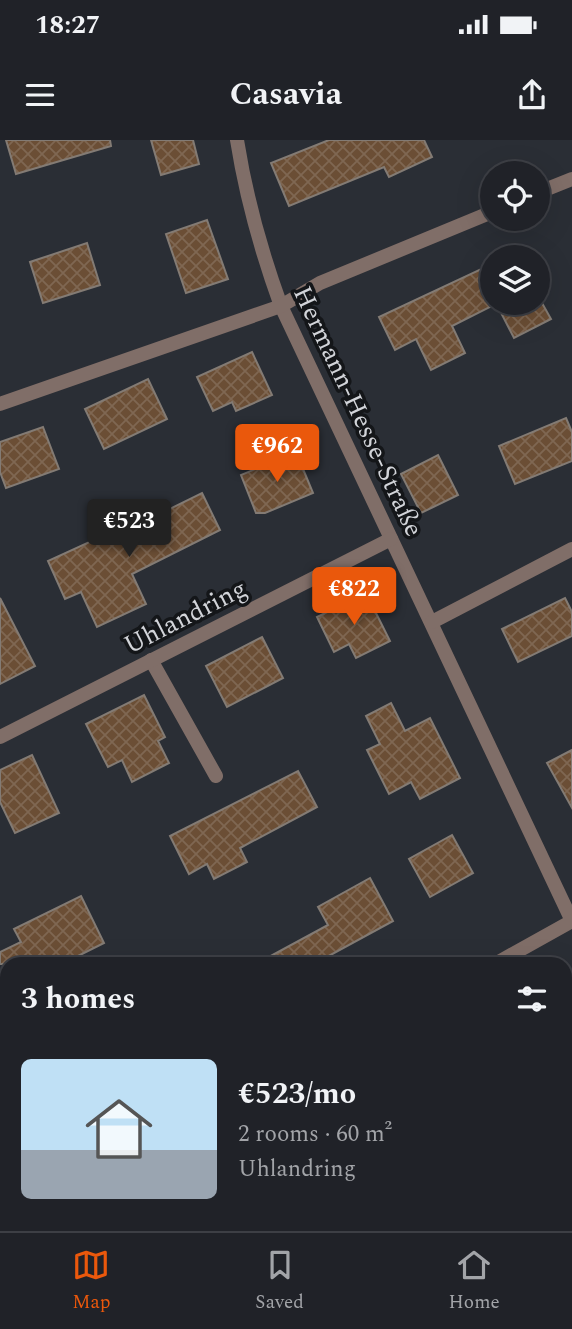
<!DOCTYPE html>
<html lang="en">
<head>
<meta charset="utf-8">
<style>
	:root { --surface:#202228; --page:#282a30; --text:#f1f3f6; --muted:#a2a4a8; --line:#3d3f45; --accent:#ea580c }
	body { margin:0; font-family:Spectral,serif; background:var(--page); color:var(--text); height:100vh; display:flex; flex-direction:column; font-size:26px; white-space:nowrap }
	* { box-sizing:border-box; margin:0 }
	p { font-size:23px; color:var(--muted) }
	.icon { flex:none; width:38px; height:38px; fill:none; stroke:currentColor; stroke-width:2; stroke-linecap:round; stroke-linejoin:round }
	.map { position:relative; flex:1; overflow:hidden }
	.details { position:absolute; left:0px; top:817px; width:572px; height:275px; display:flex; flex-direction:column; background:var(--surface); border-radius:21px 21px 0 0; box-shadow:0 7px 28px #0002,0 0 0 2px var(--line) }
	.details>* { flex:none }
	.fabs { position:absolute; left:480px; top:21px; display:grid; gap:14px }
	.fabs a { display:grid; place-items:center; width:70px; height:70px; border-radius:50%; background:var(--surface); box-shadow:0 7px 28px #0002,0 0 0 2px var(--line); font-size:35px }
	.price { position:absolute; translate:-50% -60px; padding:0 16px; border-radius:7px; background:var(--accent); color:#fff; font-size:23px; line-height:46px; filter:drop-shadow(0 2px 4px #0008) }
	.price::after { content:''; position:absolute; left:50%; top:42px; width:21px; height:16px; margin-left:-10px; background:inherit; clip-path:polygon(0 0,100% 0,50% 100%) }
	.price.selected { background:#222; color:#fff }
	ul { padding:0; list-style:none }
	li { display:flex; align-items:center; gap:21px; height:175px; padding:0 21px }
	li+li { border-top:2px solid var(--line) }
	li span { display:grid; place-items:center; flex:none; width:196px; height:140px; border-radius:10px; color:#555 }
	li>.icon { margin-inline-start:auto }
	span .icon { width:84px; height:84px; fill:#fffc; stroke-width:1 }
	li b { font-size:30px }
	h2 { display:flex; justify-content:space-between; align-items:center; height:84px; padding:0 21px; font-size:30px }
	.status { display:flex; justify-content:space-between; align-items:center; height:49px; padding:0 35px; background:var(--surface); direction:ltr }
	.status svg { height:19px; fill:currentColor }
	header { display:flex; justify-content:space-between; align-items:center; height:91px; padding:0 21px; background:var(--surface); font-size:32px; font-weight:700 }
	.menu { display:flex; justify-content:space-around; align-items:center; height:98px; border-top:2px solid var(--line); background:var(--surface); font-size:19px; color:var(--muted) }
	.menu a { display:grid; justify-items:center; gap:4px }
	.menu .selected { color:var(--accent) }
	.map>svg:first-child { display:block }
</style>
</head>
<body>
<div class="status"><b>18:27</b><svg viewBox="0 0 49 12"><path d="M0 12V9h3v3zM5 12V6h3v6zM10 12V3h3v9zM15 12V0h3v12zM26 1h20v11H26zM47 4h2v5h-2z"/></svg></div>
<header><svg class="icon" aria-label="menu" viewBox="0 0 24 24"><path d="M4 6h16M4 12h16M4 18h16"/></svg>Casavia<svg class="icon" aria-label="share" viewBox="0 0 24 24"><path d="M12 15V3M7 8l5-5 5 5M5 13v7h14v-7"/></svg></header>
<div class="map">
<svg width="572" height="1091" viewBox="0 0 572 1091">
	<defs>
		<pattern id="building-cross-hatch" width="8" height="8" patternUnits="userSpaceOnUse" patternTransform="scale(1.75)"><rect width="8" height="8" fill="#6b4e35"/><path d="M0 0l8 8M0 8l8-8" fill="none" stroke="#7f6752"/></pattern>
	</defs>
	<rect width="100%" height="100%" fill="#2a2e35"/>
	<!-- building -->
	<g fill="url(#building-cross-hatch)" stroke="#837b74" stroke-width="2">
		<polygon points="6,0 110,0 111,6 16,34"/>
		<polygon points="151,0 193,0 199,24 161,35"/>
		<polygon points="329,0 424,0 432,17 389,37 384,27 289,66 271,23"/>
		<polygon points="207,80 228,139 186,153 166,94"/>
		<polygon points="87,103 100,145 43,163 30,122"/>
		<polygon points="492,124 492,166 452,186 465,213 431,230 416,199 395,210 379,177"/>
		<polygon points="496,163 542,163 551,179 514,198"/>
		<polygon points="252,212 272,255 236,271 232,262 213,271 197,237"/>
		<polygon points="148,239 167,279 104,309 85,269"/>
		<polygon points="566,278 572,292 572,321 515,344 499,306"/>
		<polygon points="43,287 59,329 6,348 0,332 0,302"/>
		<polygon points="296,312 313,353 265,373 256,373 241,335"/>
		<polygon points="438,315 458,355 421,373 401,334"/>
		<polygon points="202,353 220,390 132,434 146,464 97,487 81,452 65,459 48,421 109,393 111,398"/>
		<polygon points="366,453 390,501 356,518 349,504 334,512 317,477"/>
		<polygon points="0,458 35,526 0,544"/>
		<polygon points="565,458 572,472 572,496 518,522 502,489"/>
		<polygon points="262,497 283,538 227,567 206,526"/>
		<polygon points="144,555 165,597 158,601 169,623 132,642 122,620 108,627 86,584"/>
		<polygon points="391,563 405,591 430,578 460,638 420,659 411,642 389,654 367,610 380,604 366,576"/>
		<polygon points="572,610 572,668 547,623"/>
		<polygon points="32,615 59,673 15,693 0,662 0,630"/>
		<polygon points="298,631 317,667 240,708 247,722 214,739 207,724 189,734 170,696"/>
		<polygon points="452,695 473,733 430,757 409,719"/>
		<polygon points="370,738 393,781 314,824 256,824 328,785 318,767"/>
		<polygon points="81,756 104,803 62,824 0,824 0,812 21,802 14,789"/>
	</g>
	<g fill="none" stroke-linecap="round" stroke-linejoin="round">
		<!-- lane -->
		<polyline stroke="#806e68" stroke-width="14" points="151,520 216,636"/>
		<!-- street -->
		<g stroke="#806e68" stroke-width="14">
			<path d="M 237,0 C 246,57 261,111 281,166 L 572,781"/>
			<polyline points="537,53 572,39"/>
			<polyline points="0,264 281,166 320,143 492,72"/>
			<polyline points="432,482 572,409"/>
			<polyline points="0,597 391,399"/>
			<polyline points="495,824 572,781"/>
			<polyline points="0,947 7,961"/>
			<polyline points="117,1085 119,1091"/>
			<polyline points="17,1091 28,1085"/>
		</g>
	</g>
	<g text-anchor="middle" stroke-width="7" stroke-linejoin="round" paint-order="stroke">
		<!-- street labels -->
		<g font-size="26" fill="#d2d4d9" stroke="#141619">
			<text transform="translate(359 271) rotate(65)" y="9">Hermann-Hesse-Straße</text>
			<text transform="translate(185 476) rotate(-27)" y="9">Uhlandring</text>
		</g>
	</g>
</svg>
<div class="fabs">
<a><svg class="icon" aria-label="locate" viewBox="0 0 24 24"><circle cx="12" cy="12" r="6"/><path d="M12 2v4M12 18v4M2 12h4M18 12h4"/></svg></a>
<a><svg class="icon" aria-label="layers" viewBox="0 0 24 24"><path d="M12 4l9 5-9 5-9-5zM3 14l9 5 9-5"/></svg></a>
</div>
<b class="price" style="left:277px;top:344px">€962</b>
<b class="price selected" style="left:129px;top:419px">€523</b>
<b class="price" style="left:354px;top:487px">€822</b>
<section class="details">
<h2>3 homes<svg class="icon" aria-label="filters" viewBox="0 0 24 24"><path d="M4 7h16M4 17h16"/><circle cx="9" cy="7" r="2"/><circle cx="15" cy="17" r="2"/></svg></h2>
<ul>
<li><span style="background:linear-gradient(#bfe0f5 65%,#9aa5b1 0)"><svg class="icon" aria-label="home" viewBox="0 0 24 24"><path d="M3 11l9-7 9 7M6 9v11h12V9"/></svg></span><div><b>€523/mo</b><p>2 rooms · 60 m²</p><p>Uhlandring</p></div></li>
</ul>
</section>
</div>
<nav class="menu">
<a class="selected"><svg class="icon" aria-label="map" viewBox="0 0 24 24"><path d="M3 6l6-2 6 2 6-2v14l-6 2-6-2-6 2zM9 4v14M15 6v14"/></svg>Map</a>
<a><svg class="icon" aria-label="saved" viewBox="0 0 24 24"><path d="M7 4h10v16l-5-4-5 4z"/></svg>Saved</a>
<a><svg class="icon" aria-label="home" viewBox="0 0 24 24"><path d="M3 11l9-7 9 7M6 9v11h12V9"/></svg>Home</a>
</nav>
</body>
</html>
